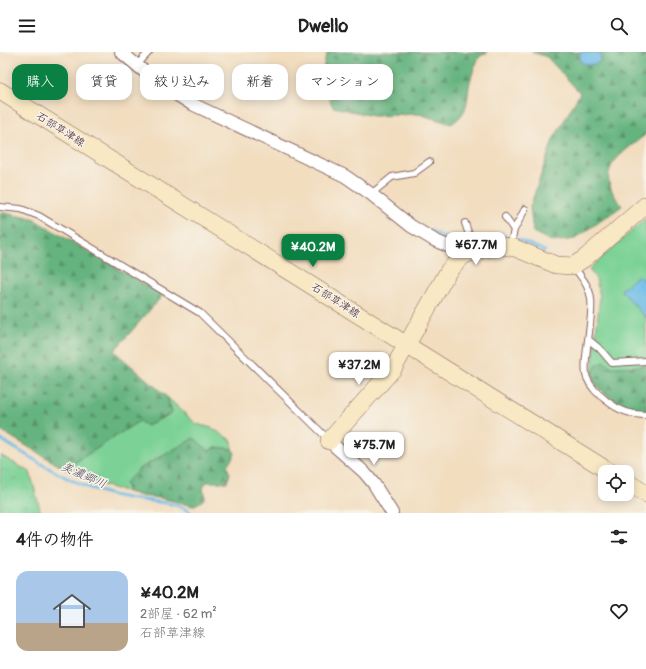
<!DOCTYPE html>
<html lang="ja">
<head>
<meta charset="utf-8">
<style>
	:root { --surface:#fff; --page:#f6f6f6; --text:#222; --muted:#767676; --accent:#0b8043 }
	body { margin:0; font-family:Pangolin,"Klee One",sans-serif; background:var(--page); color:var(--text); height:100vh; display:flex; flex-direction:column; font-size:15px; white-space:nowrap }
	* { box-sizing:border-box; margin:0 }
	p { font-size:13px; color:var(--muted) }
	.icon { flex:none; width:22px; height:22px; fill:none; stroke:currentColor; stroke-width:2; stroke-linecap:round; stroke-linejoin:round }
	.map { position:relative; height:461px; overflow:hidden }
	.side { display:flex; flex-direction:column; background:var(--surface); flex:1 }
	.side>* { flex:none }
	.top-card { position:absolute; left:12px; top:12px; width:400px; height:36px; display:flex; gap:8px }
	.tools { position:absolute; left:598px; top:413px; display:grid; gap:8px }
	.tools a { display:grid; place-items:center; width:36px; height:36px; border-radius:8px; background:var(--surface); box-shadow:0 2px 10px #0003; font-size:20px }
	.price { position:absolute; translate:-50% -34px; padding:0 9px; border-radius:8px; background:#fff; color:#222; font-size:13px; line-height:26px; filter:drop-shadow(0 1px 2px #0008) }
	.price::after { content:''; position:absolute; left:50%; top:24px; width:12px; height:9px; margin-left:-6px; background:inherit; clip-path:polygon(0 0,100% 0,50% 100%) }
	.price.selected { background:var(--accent); color:#fff }
	ul { padding:0; list-style:none }
	li { display:flex; align-items:center; gap:12px; height:100px; padding:0 16px }
	li span { display:grid; place-items:center; flex:none; width:112px; height:80px; border-radius:12px; color:#555 }
	li>.icon { margin-inline-start:auto }
	span .icon { width:48px; height:48px; fill:#fffc; stroke-width:1 }
	li b { font-size:17px }
	h2 { display:flex; justify-content:space-between; align-items:center; height:48px; padding:0 16px; font-size:17px }
	.chip { padding:0 14px; border-radius:12px; background:var(--surface); box-shadow:0 2px 10px #0003; font-size:14px; line-height:36px }
	.chip.selected { background:var(--accent); color:#fff }
	header { display:flex; justify-content:space-between; align-items:center; height:52px; padding:0 16px; background:var(--surface); font-size:18px; font-weight:700 }
	.map>svg:first-child { display:block }
</style>
</head>
<body>
<header><svg class="icon" aria-label="menu" viewBox="0 0 24 24"><path d="M4 6h16M4 12h16M4 18h16"/></svg>Dwello<svg class="icon" aria-label="search" viewBox="0 0 24 24"><circle cx="10" cy="10" r="6"/><path d="M15 15l6 6"/></svg></header>
<div class="map">
<svg width="646" height="461" viewBox="0 0 646 461">
	<defs>
		<pattern id="forest-firs" width="22" height="20" patternUnits="userSpaceOnUse"><rect width="22" height="20" fill="#65b47f"/><path d="M5 1l3.5 6h-7zM16 11l3.5 6h-7z" fill="#559268"/></pattern>
		<pattern id="park-crowns" width="20" height="18" patternUnits="userSpaceOnUse"><rect width="20" height="18" fill="#7cd296"/><path d="M2 6a3 3 0 1 1 6 0M12 15a3 3 0 1 1 6 0" fill="none" stroke="#6db481"/></pattern>
	</defs>
	<rect width="100%" height="100%" fill="#f7f3e8"/>
	<filter id="ink" filterUnits="userSpaceOnUse"><feTurbulence type="fractalNoise" baseFrequency=".025" numOctaves="2"/><feDisplacementMap in="SourceGraphic" scale="8" xChannelSelector="R" yChannelSelector="G"/><feConvolveMatrix kernelMatrix="1 2 1 2 8 2 1 2 1" color-interpolation-filters="sRGB"/></filter>
	<filter id="wash" filterUnits="userSpaceOnUse"><feTurbulence type="fractalNoise" baseFrequency=".012" numOctaves="4" result="noise"/><feDisplacementMap in="SourceGraphic" scale="16" xChannelSelector="R" yChannelSelector="G"/><feGaussianBlur stdDeviation="0.9" result="paint"/><feColorMatrix in="noise" values="0 0 0 0 0 0 0 0 0 0 0 0 0 0 0 0 0 1.4 0 .05"/><feComposite in="paint" operator="in"/></filter>
	<g filter="url(#wash)">
		<rect width="100%" height="100%" fill="#f2ddbf"/>
		<!-- green -->
		<g fill="#7cd296" stroke="#637860">
			<path d="M 646,166 L 646,359 C 632,360 605,344 596,333 C 594,330 593,324 592,320 L 600,244 L 596,227 L 589,217 Z"/>
			<polygon points="167,345 196,372 212,376 232,389 232,397 216,395 209,399 175,397 139,417 125,431 128,440 95,431 65,417 139,369 172,360"/>
		</g>
		<!-- forest -->
		<g fill="url(#forest-firs)" stroke="#586a55">
			<path d="M 328,0 L 488,0 L 479,5 C 476,12 473,19 471,26 C 465,46 472,59 451,72 L 419,62 L 373,64 L 333,55 C 325,37 319,18 328,0 Z"/>
			<path d="M 532,0 L 646,0 L 646,82 C 618,105 592,117 622,154 L 575,187 L 553,190 L 533,180 L 530,155 L 553,88 L 580,41 L 547,5 Z"/>
			<polygon points="0,160 33,167 163,243 114,299 167,345 172,361 147,374 139,369 65,417 0,378"/>
			<path d="M 604,310 L 612,315 L 646,314 L 646,359 C 632,360 605,344 596,333 C 594,330 593,324 592,321 L 597,313 Z"/>
			<polygon points="194,386 209,399 216,395 232,397 235,401 227,415 230,422 227,430 206,430 203,436 205,445 202,449 193,454 160,446 141,444 128,440 125,431 139,417"/>
		</g>
		<!-- park -->
		<polygon fill="url(#park-crowns)" stroke="#637860" points="0,403 30,420 41,461 0,461"/>
		<!-- water -->
		<g fill="#6dbde8" stroke="#5c6e8a">
			<path d="M 580,0 L 600,0 L 601,9 C 593,13 587,15 580,9 Z"/>
			<polygon points="639,223 646,231 646,266 621,238"/>
		</g>
		<g fill="none" stroke-linecap="round" stroke-linejoin="round">
			<!-- stream -->
			<g stroke="#6dbde8" stroke-width="3">
				<polyline points="431,179 449,188"/>
				<path d="M 454,191 C 469,197 490,185 506,185 C 520,186 533,194 545,199"/>
				<path d="M 0,387 C 40,411 80,439 127,446 C 144,449 178,449 191,461"/>
			</g>
		</g>
	</g>
	<g filter="url(#ink)">
		<g fill="none" stroke-linecap="round" stroke-linejoin="round">
			<defs>
				<g id="lane">
					<polyline points="137,13 149,0"/>
					<polyline points="371,142 392,125 414,121 429,110"/>
					<polyline points="0,155 21,157 39,164 200,261 328,387"/>
					<polyline points="505,165 514,178 510,195"/>
					<polyline points="465,171 474,198"/>
					<polyline points="514,178 525,157"/>
					<path d="M 574,215 C 581,225 590,235 591,247 C 594,266 581,313 587,326 C 591,336 598,342 607,349 C 618,358 631,363 646,363"/>
					<polyline points="589,288 600,297 612,311 646,309"/>
				</g>
				<g id="street">
					<polyline points="121,0 157,30 190,51 345,124 371,142 411,174 434,188 457,198 463,204"/>
					<polyline points="329,389 364,420 374,432 392,461"/>
				</g>
				<g id="secondary">
					<polyline points="0,39 610,420"/>
					<polyline points="329,389 393,317 449,218 463,204 474,199 503,194 515,196 556,213 573,214 585,206 646,153"/>
					<polyline points="627,430 646,442"/>
				</g>
			</defs>
			<!-- lane casing -->
			<use href="#lane" stroke="#85625f" stroke-width="8"/>
			<!-- street casing -->
			<use href="#street" stroke="#85625f" stroke-width="14"/>
			<!-- secondary casing -->
			<use href="#secondary" stroke="#85625f" stroke-width="18"/>
			<!-- lane -->
			<use href="#lane" stroke="#fff" stroke-width="6"/>
			<!-- street -->
			<use href="#street" stroke="#fff" stroke-width="12"/>
			<!-- secondary -->
			<use href="#secondary" stroke="#f8e8c3" stroke-width="17"/>
		</g>
	</g>
	<g text-anchor="middle" stroke-width="3" stroke-linejoin="round" paint-order="stroke">
		<!-- street labels -->
		<g font-size="11" fill="#4a1f2b" stroke="#f7f3e8">
			<text transform="translate(61 77) rotate(32)" y="4">石部草津線</text>
			<text transform="translate(336 248) rotate(32)" y="4">石部草津線</text>
		</g>
		<!-- water labels -->
		<g font-size="12" font-style="italic" fill="#544e64" stroke="#f7f3e8">
			<text transform="translate(84 423) rotate(24)" y="4">美濃郷川</text>
		</g>
	</g>
</svg>
<div class="tools">
<a><svg class="icon" aria-label="locate" viewBox="0 0 24 24"><circle cx="12" cy="12" r="6"/><path d="M12 2v4M12 18v4M2 12h4M18 12h4"/></svg></a>
</div>
<b class="price" style="left:476px;top:214px">¥67.7M</b>
<b class="price selected" style="left:313px;top:216px">¥40.2M</b>
<b class="price" style="left:359px;top:334px">¥37.2M</b>
<b class="price" style="left:374px;top:414px">¥75.7M</b>
<div class="top-card">
<a class="chip selected">購入</a>
<a class="chip">賃貸</a>
<a class="chip">絞り込み</a>
<a class="chip">新着</a>
<a class="chip">マンション</a>
</div>
</div>
<section class="side">
<h2>4件の物件<svg class="icon" aria-label="filters" viewBox="0 0 24 24"><path d="M4 7h16M4 17h16"/><circle cx="9" cy="7" r="2"/><circle cx="15" cy="17" r="2"/></svg></h2>
<ul>
<li><span style="background:linear-gradient(#a9c7e8 65%,#b9a48a 0)"><svg class="icon" aria-label="home" viewBox="0 0 24 24"><path d="M3 11l9-7 9 7M6 9v11h12V9"/></svg></span><div><b>¥40.2M</b><p>2部屋 · 62 m²</p><p>石部草津線</p></div><svg class="icon" aria-label="heart" viewBox="0 0 24 24"><path d="M12 20l-8-8c-3-5 5-10 8-4 3-6 11-1 8 4z"/></svg></li>
</ul>
</section>
</body>
</html>
